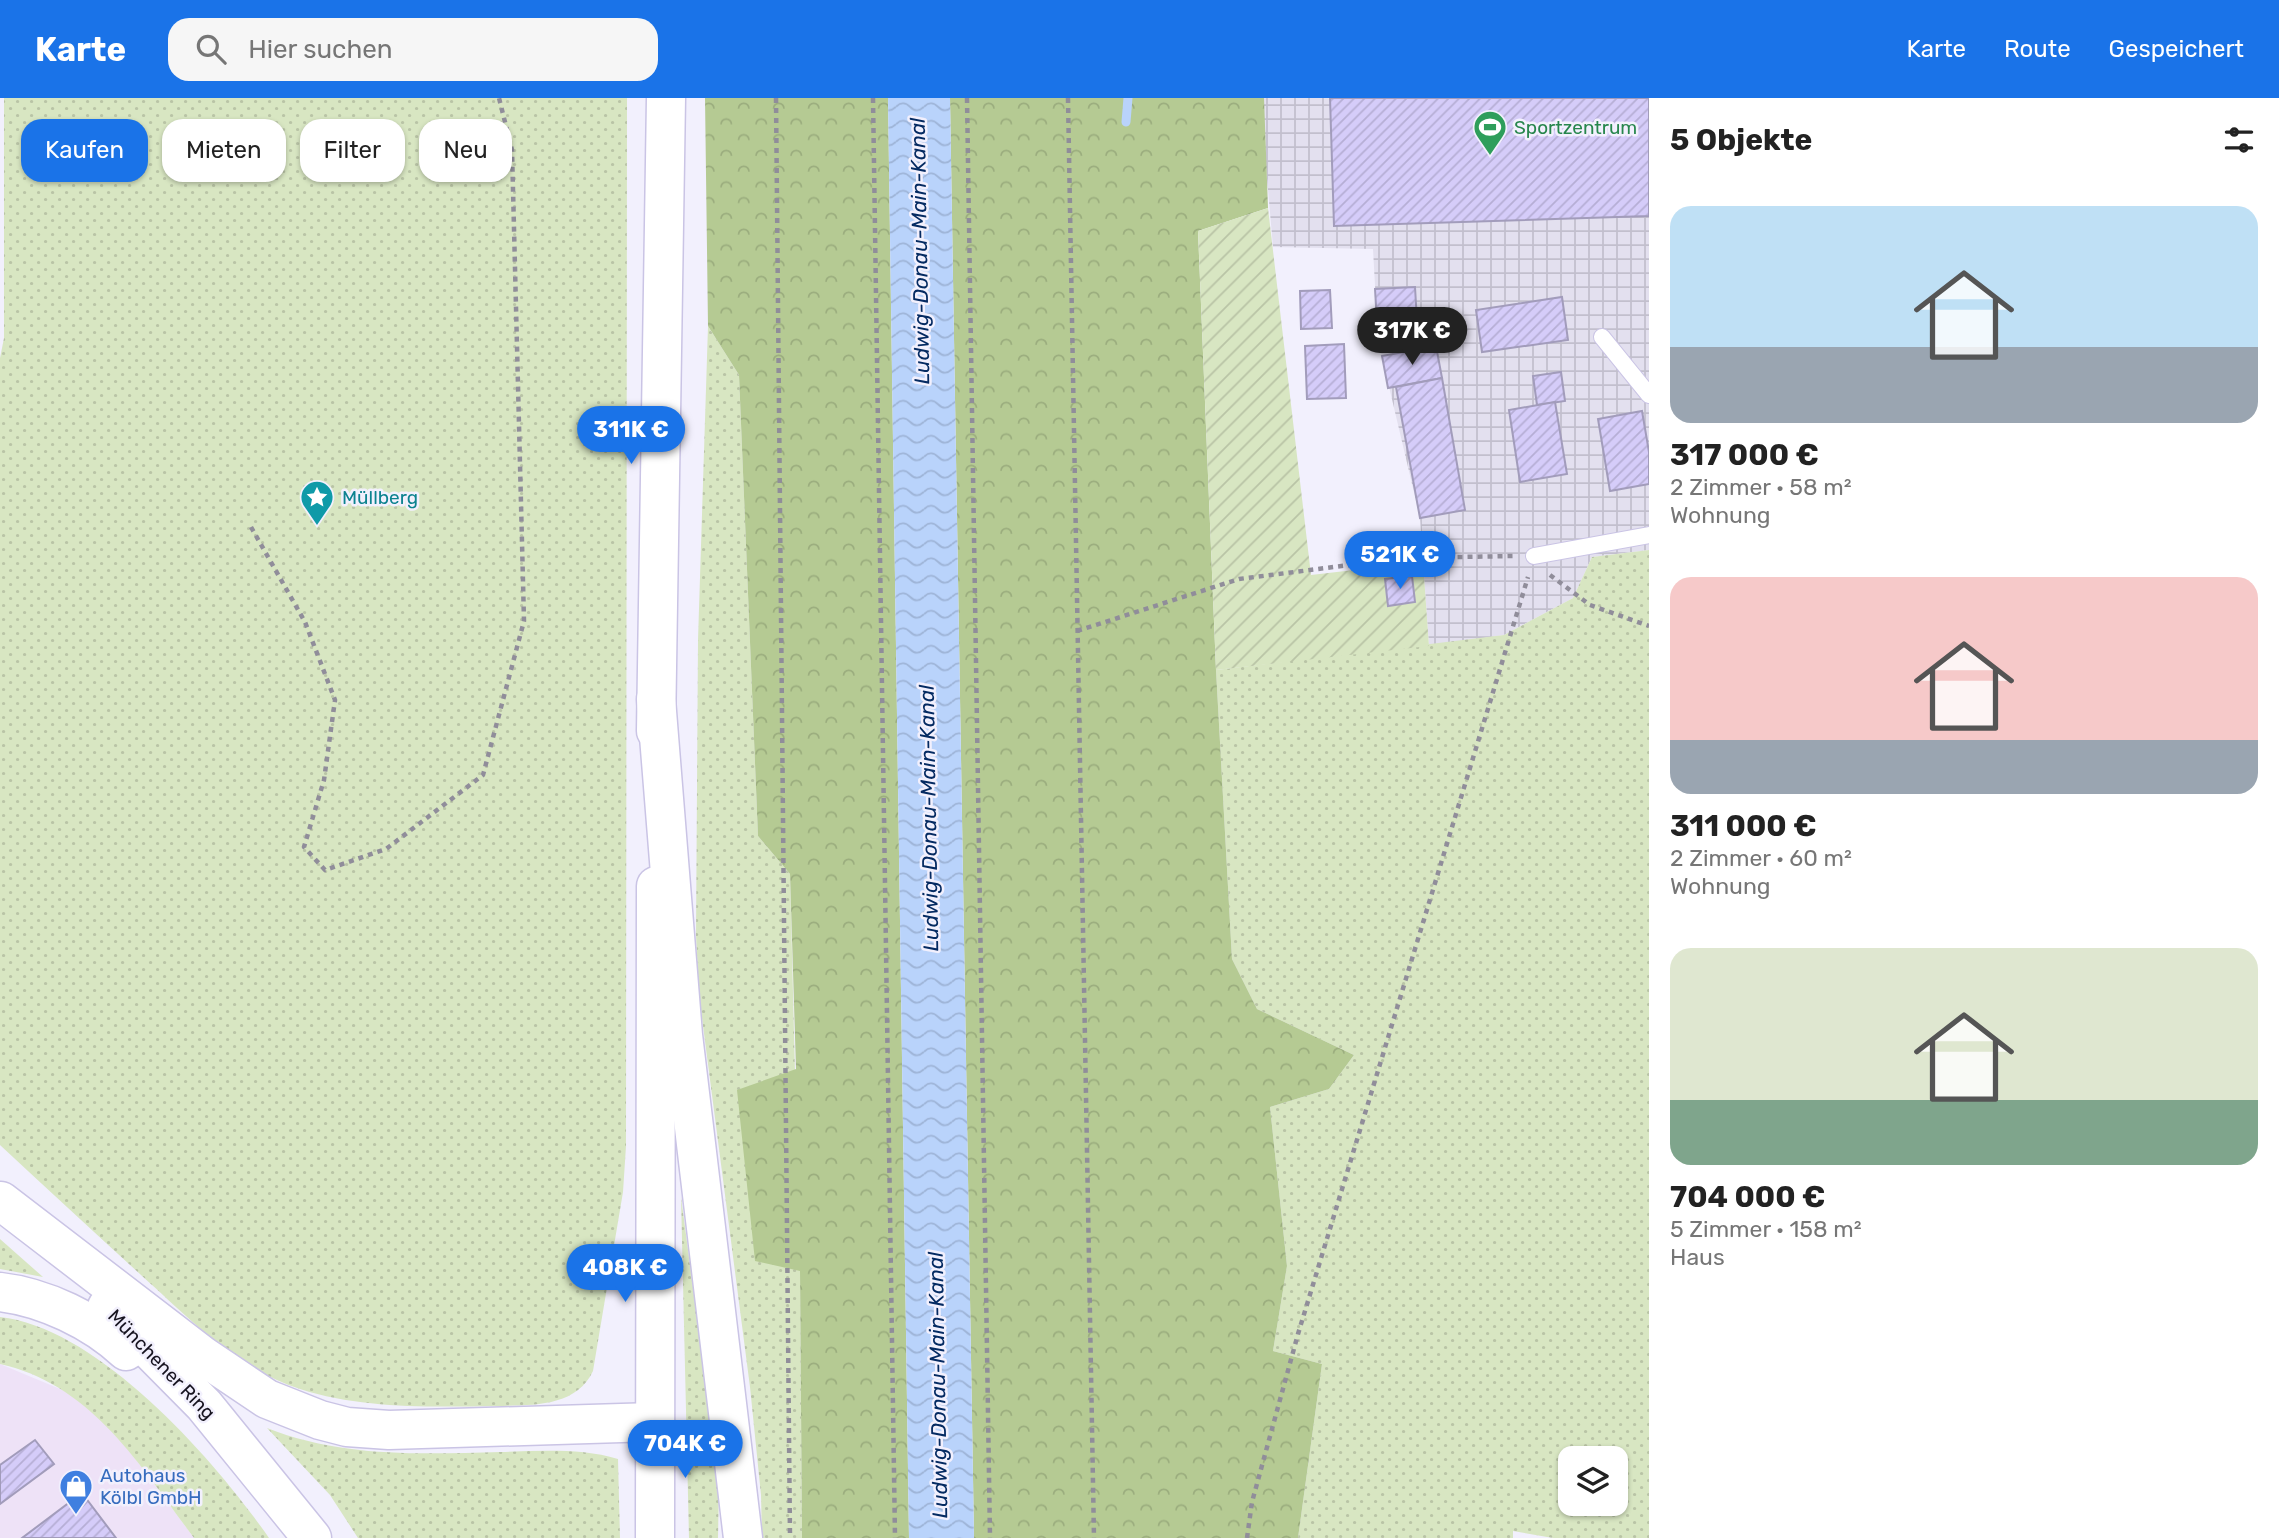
<!DOCTYPE html>
<html lang="de">
<head>
<meta charset="utf-8">
<style>
	:root { --surface:#fff; --page:#f6f6f6; --text:#222; --muted:#767676; --accent:#1a73e8 }
	body { margin:0; font-family:Rubik,sans-serif; background:var(--page); color:var(--text); height:100vh; display:flex; flex-direction:column; font-size:26px; white-space:nowrap }
	* { box-sizing:border-box; margin:0 }
	p { font-size:23px; color:var(--muted) }
	.icon { flex:none; width:38px; height:38px; fill:none; stroke:currentColor; stroke-width:2; stroke-linecap:round; stroke-linejoin:round }
	.map { position:relative; flex:1; overflow:hidden }
	.panel { display:flex; flex-direction:column; background:var(--surface); width:630px }
	.panel>* { flex:none }
	.top-card { position:absolute; left:21px; top:21px; width:665px; height:63px; display:flex; gap:14px }
	.tools { position:absolute; left:1558px; top:1348px; display:grid; gap:14px }
	.tools a { display:grid; place-items:center; width:70px; height:70px; border-radius:14px; background:var(--surface); box-shadow:0 2px 5px #0004; font-size:35px }
	.price { position:absolute; translate:-50% -60px; padding:0 16px; border-radius:24px; background:var(--accent); color:#fff; font-size:23px; line-height:46px; filter:drop-shadow(0 2px 4px #0008) }
	.price::after { content:''; position:absolute; left:50%; top:42px; width:21px; height:16px; margin-left:-10px; background:inherit; clip-path:polygon(0 0,100% 0,50% 100%) }
	.price.selected { background:#222; color:#fff }
	ul { padding:0; list-style:none }
	li { display:grid; align-content:center; gap:14px; height:371px; padding:0 21px }
	li span { display:grid; place-items:center; height:217px; border-radius:21px; color:#555 }
	li>.icon { margin-inline-start:auto }
	span .icon { width:126px; height:126px; fill:#fffc; stroke-width:1 }
	li b { font-size:30px }
	h2 { display:flex; justify-content:space-between; align-items:center; height:84px; padding:0 21px; font-size:30px }
	.tag { padding:0 24px; border-radius:21px; background:var(--surface); box-shadow:0 2px 5px #0004; font-size:24px; line-height:63px }
	.tag.selected { background:var(--accent); color:#fff }
	header { display:flex; align-items:center; gap:42px; box-sizing:border-box; height:98px; padding:0 35px; background:var(--accent); color:#fff }
	header strong { font-size:33px }
	nav { display:flex; gap:38px; margin-inline-start:auto; font-size:24px }
	.search { width:490px; height:63px; background:var(--page); display:flex; align-items:center; gap:18px; box-sizing:border-box; padding:0 24px; border-radius:21px; color:var(--muted); font-size:26px }
	main { display:flex; flex:1; min-height:0 }
	.map>svg:first-child { display:block }
</style>
</head>
<body>
<header>
<strong>Karte</strong>
<div class="search"><svg class="icon" aria-label="search" viewBox="0 0 24 24"><circle cx="10" cy="10" r="6"/><path d="M15 15l6 6"/></svg>Hier suchen</div>
<nav><a>Karte</a><a>Route</a><a>Gespeichert</a></nav>
</header>
<main>
<div class="map">
<svg width="1649" height="1440" viewBox="0 0 1649 1440">
	<defs>
		<pattern id="industrial-grid" width="8" height="8" patternUnits="userSpaceOnUse" patternTransform="scale(1.75)"><rect width="8" height="8" fill="#e3e0ef"/><path d="M0 4h8M4 0v8" fill="none" stroke="#c2bfcd"/></pattern>
		<pattern id="grass-dots" width="8" height="8" patternUnits="userSpaceOnUse" patternTransform="scale(1.75)"><rect width="8" height="8" fill="#d8e6c2"/><path d="M2 2h.1M6 6h.1" fill="none" stroke="#b9c4a6" stroke-width="1.8" stroke-linecap="round"/></pattern>
		<pattern id="forest-crowns" width="20" height="18" patternUnits="userSpaceOnUse" patternTransform="scale(1.75)"><rect width="20" height="18" fill="#b5ca93"/><path d="M2 6a3 3 0 1 1 6 0M12 15a3 3 0 1 1 6 0" fill="none" stroke="#9bad7e"/></pattern>
		<pattern id="garden-furrows" width="10" height="10" patternUnits="userSpaceOnUse" patternTransform="scale(1.75)"><rect width="10" height="10" fill="#d8e6c2"/><path d="M-1 1l2-2M0 10L10 0M9 11l2-2" fill="none" stroke="#b9c4a6"/></pattern>
		<pattern id="water-waves" width="16" height="10" patternUnits="userSpaceOnUse" patternTransform="scale(1.75)"><rect width="16" height="10" fill="#b9d3fb"/><path d="M0 5q4-4 8 0t8 0" fill="none" stroke="#9eb4d7"/></pattern>
		<pattern id="building-hatch" width="6" height="6" patternUnits="userSpaceOnUse" patternTransform="scale(1.75)"><rect width="6" height="6" fill="#d5ccf9"/><path d="M-1 1l2-2M0 6l6-6M5 7l2-2" fill="none" stroke="#b6aed5"/></pattern>
	</defs>
	<rect width="100%" height="100%" fill="#f2f0fd"/>
	<!-- commercial -->
	<polygon fill="#eee2f7" points="0,1266 77,1298 125,1347 194,1440 0,1440"/>
	<!-- industrial -->
	<polygon fill="url(#industrial-grid)" points="1264,0 1649,0 1649,452 1592,459 1573,500 1504,537 1429,548 1420,420 1378,242 1373,151 1273,149 1264,46"/>
	<!-- grass -->
	<g fill="url(#grass-dots)" fill-rule="evenodd">
		<path d="M 4,0 L 627,0 L 626,1048 L 623,1094 L 593,1273 C 576,1310 530,1307 495,1308 C 430,1309 362,1311 300,1291 C 237,1271 189,1220 141,1177 C 94,1134 47,1091 0,1047 L 0,260 L 4,240 Z"/>
		<polygon points="708,228 739,277 758,738 790,776 800,1173 802,1440 762,1440 761,1397 750,1289 699,897 696,837 698,542"/>
		<path d="M 1649,452 L 1649,1440 L 1553,1440 L 1513,1433 L 1513,1440 L 1298,1440 L 1322,1266 L 1273,1253 L 1287,1168 L 1270,1009 L 1329,991 L 1354,957 L 1257,911 L 1232,861 L 1216,572 L 1504,537 L 1573,500 L 1592,459 ZM 1570,1360 L 1615,1360 L 1615,1405 L 1570,1405 Z"/>
		<polygon points="681,1099 719,1385 718,1440 689,1440"/>
		<polygon points="0,1141 43,1179 0,1171"/>
		<path d="M 0,1219 C 99,1230 215,1362 269,1440 L 194,1440 C 141,1369 93,1287 0,1266 Z"/>
		<path d="M 267,1330 C 343,1360 421,1356 501,1354 C 540,1353 581,1350 618,1361 L 620,1440 L 358,1440 L 330,1397 Z"/>
	</g>
	<!-- forest -->
	<g fill="url(#forest-crowns)">
		<polygon points="705,0 888,0 909,1440 802,1440 800,1173 755,1163 737,992 796,971 790,776 758,738 739,277 708,228"/>
		<polygon points="950,0 1264,0 1268,110 1198,133 1216,572 1232,861 1257,911 1354,957 1329,991 1270,1009 1287,1168 1273,1253 1322,1266 1298,1440 974,1440"/>
	</g>
	<!-- garden -->
	<polygon fill="url(#garden-furrows)" points="1268,110 1311,477 1423,464 1429,548 1216,572 1198,133"/>
	<!-- water -->
	<polygon fill="url(#water-waves)" points="888,0 950,0 974,1440 909,1440"/>
	<g fill="none" stroke-linecap="round" stroke-linejoin="round">
		<!-- stream -->
		<polyline stroke="#b9d3fb" stroke-width="9" points="1126,24 1128,0"/>
	</g>
	<!-- building -->
	<g fill="url(#building-hatch)" stroke="#a29cbb" stroke-width="2">
		<polygon points="1330,0 1649,0 1649,118 1334,128"/>
		<polygon points="1415,189 1418,240 1378,242 1375,191"/>
		<polygon points="1330,192 1332,230 1301,231 1300,193"/>
		<polygon points="1562,199 1568,242 1482,254 1476,212"/>
		<polygon points="1344,246 1346,300 1307,301 1305,248"/>
		<polygon points="1436,248 1442,280 1388,290 1382,258"/>
		<polygon points="1561,274 1565,303 1537,307 1533,278"/>
		<polygon points="1442,280 1465,412 1420,420 1396,289"/>
		<polygon points="1555,304 1567,376 1520,384 1509,312"/>
		<polygon points="1642,313 1649,354 1649,386 1610,393 1598,321"/>
		<polygon points="1412,478 1415,504 1388,508 1385,481"/>
		<polygon points="35,1342 54,1366 0,1406 0,1367"/>
		<polygon points="82,1395 116,1440 22,1440"/>
	</g>
	<g fill="none" stroke-linecap="round" stroke-linejoin="round">
		<defs>
			<g id="lane">
				<polyline points="1602,239 1649,297"/>
				<polyline points="1534,458 1649,437"/>
			</g>
			<g id="secondary">
				<polyline points="656,633 666,0"/>
				<polyline points="655,1440 656,788"/>
			</g>
			<g id="primary">
				<polyline points="656,601 683,937 743,1440"/>
				<polyline points="1,1103 203,1258 267,1301 320,1322 347,1329 389,1332 654,1324"/>
				<path d="M 0,1194 C 44,1199 94,1223 126,1253"/>
				<polyline points="107,1209 204,1307 312,1440"/>
			</g>
		</defs>
		<!-- lane casing -->
		<use href="#lane" stroke="#cac4e5" stroke-width="18"/>
		<!-- secondary casing -->
		<use href="#secondary" stroke="#cac4e5" stroke-width="41"/>
		<!-- primary casing -->
		<use href="#primary" stroke="#cac4e5" stroke-width="41"/>
		<!-- path -->
		<g stroke="#908d9a" stroke-width="4.5" stroke-dasharray="5 5" stroke-linecap="butt">
			<polyline points="776,0 790,1440"/>
			<polyline points="873,0 895,1440"/>
			<polyline points="967,0 990,1440"/>
			<polyline points="1068,0 1094,1440"/>
			<polyline points="251,429 305,524 335,602 324,682 304,749 325,772 386,751 483,677 524,523 512,52 499,0"/>
			<polyline points="1550,477 1590,507 1649,528"/>
			<polyline points="1077,533 1239,481 1405,460 1514,458"/>
			<polyline points="1247,1440 1252,1404 1298,1236 1528,479"/>
		</g>
		<!-- lane -->
		<use href="#lane" stroke="#fff" stroke-width="16"/>
		<!-- secondary -->
		<use href="#secondary" stroke="#fff" stroke-width="38"/>
		<!-- primary -->
		<use href="#primary" stroke="#fff" stroke-width="38"/>
	</g>
	<!-- icons -->
	<defs>
		<symbol id="stadium-pin" viewBox="-11 -11 22 30"><path d="M0 17L-7.5 6A9.5 9.5 0 1 1 7.5 6Z" fill="#2e9e5b" stroke="#f2f0fd"/><path d="M0-5a6.5 5 0 1 0 0 10a6.5 5 0 1 0 0-10ZM-3.5-1.8h7v3.6h-7Z" fill="#fff"/></symbol>
		<symbol id="sight-pin" viewBox="-11 -11 22 30"><path d="M0 17L-7.5 6A9.5 9.5 0 1 1 7.5 6Z" fill="#0f9aa8" stroke="#f2f0fd"/><path d="M0-6L1.8-2.2L6-1.7L2.9 1.2L3.7 5.4L0 3.3L-3.7 5.4L-2.9 1.2L-6-1.7L-1.8-2.2Z" fill="#fff"/></symbol>
		<symbol id="shop-pin" viewBox="-11 -11 22 30"><path d="M0 17L-7.5 6A9.5 9.5 0 1 1 7.5 6Z" fill="#3f7fe0" stroke="#f2f0fd"/><path d="M-5-2.5h2.3a2.7 3.5 0 0 1 5.4 0H5L5.5 6h-11ZM-1.5-2.5h3a1.5 2.3 0 0 0-3 0Z" fill="#fff"/></symbol>
	</defs>
	<g fill-rule="evenodd">
		<use href="#stadium-pin" x="1471" y="10" width="38" height="52"/>
		<use href="#sight-pin" x="298" y="380" width="38" height="52"/>
		<use href="#shop-pin" x="57" y="1369" width="38" height="52"/>
	</g>
	<g text-anchor="middle" stroke-width="5" stroke-linejoin="round" paint-order="stroke">
		<!-- leisure labels -->
		<g font-size="19" fill="#27864d" stroke="#f2f0fd" text-anchor="start">
			<text x="1514" y="36">Sportzentrum</text>
		</g>
		<!-- culture labels -->
		<g font-size="19" fill="#0d838f" stroke="#f2f0fd" text-anchor="start">
			<text x="342" y="406">Müllberg</text>
		</g>
		<!-- street labels -->
		<g font-size="19" fill="#171420" stroke="#f2f0fd">
			<text transform="translate(162 1266) rotate(46)" y="7">Münchener Ring</text>
		</g>
		<!-- shop labels -->
		<g font-size="19" fill="#366cbe" stroke="#f2f0fd" text-anchor="start">
			<text x="100" y="1384">Autohaus<tspan x="100" dy="22">Kölbl GmbH</tspan></text>
		</g>
		<!-- water labels -->
		<g font-size="21" font-style="italic" fill="#042a62" stroke="#f2f0fd">
			<text transform="translate(920 153) rotate(-91)" y="7">Ludwig-Donau-Main-Kanal</text>
			<text transform="translate(929 720) rotate(-91)" y="7">Ludwig-Donau-Main-Kanal</text>
			<text transform="translate(938 1287) rotate(-91)" y="7">Ludwig-Donau-Main-Kanal</text>
		</g>
	</g>
</svg>
<div class="tools">
<a><svg class="icon" aria-label="layers" viewBox="0 0 24 24"><path d="M12 4l9 5-9 5-9-5zM3 14l9 5 9-5"/></svg></a>
</div>
<b class="price selected" style="left:1412px;top:269px">317K €</b>
<b class="price" style="left:631px;top:368px">311K €</b>
<b class="price" style="left:1400px;top:493px">521K €</b>
<b class="price" style="left:625px;top:1206px">408K €</b>
<b class="price" style="left:685px;top:1382px">704K €</b>
<div class="top-card">
<a class="tag selected">Kaufen</a>
<a class="tag">Mieten</a>
<a class="tag">Filter</a>
<a class="tag">Neu</a>
</div>
</div>
<section class="panel">
<h2>5 Objekte<svg class="icon" aria-label="filters" viewBox="0 0 24 24"><path d="M4 7h16M4 17h16"/><circle cx="9" cy="7" r="2"/><circle cx="15" cy="17" r="2"/></svg></h2>
<ul>
<li><span style="background:linear-gradient(#bfe0f5 65%,#9aa5b1 0)"><svg class="icon" aria-label="home" viewBox="0 0 24 24"><path d="M3 11l9-7 9 7M6 9v11h12V9"/></svg></span><div><b>317 000 €</b><p>2 Zimmer · 58 m²</p><p>Wohnung</p></div></li>
<li><span style="background:linear-gradient(#f6c9c9 75%,#9aa5b1 0)"><svg class="icon" aria-label="home" viewBox="0 0 24 24"><path d="M3 11l9-7 9 7M6 9v11h12V9"/></svg></span><div><b>311 000 €</b><p>2 Zimmer · 60 m²</p><p>Wohnung</p></div></li>
<li><span style="background:linear-gradient(#dfe7d0 70%,#7fa58c 0)"><svg class="icon" aria-label="home" viewBox="0 0 24 24"><path d="M3 11l9-7 9 7M6 9v11h12V9"/></svg></span><div><b>704 000 €</b><p>5 Zimmer · 158 m²</p><p>Haus</p></div></li>
</ul>
</section>
</main>
</body>
</html>
